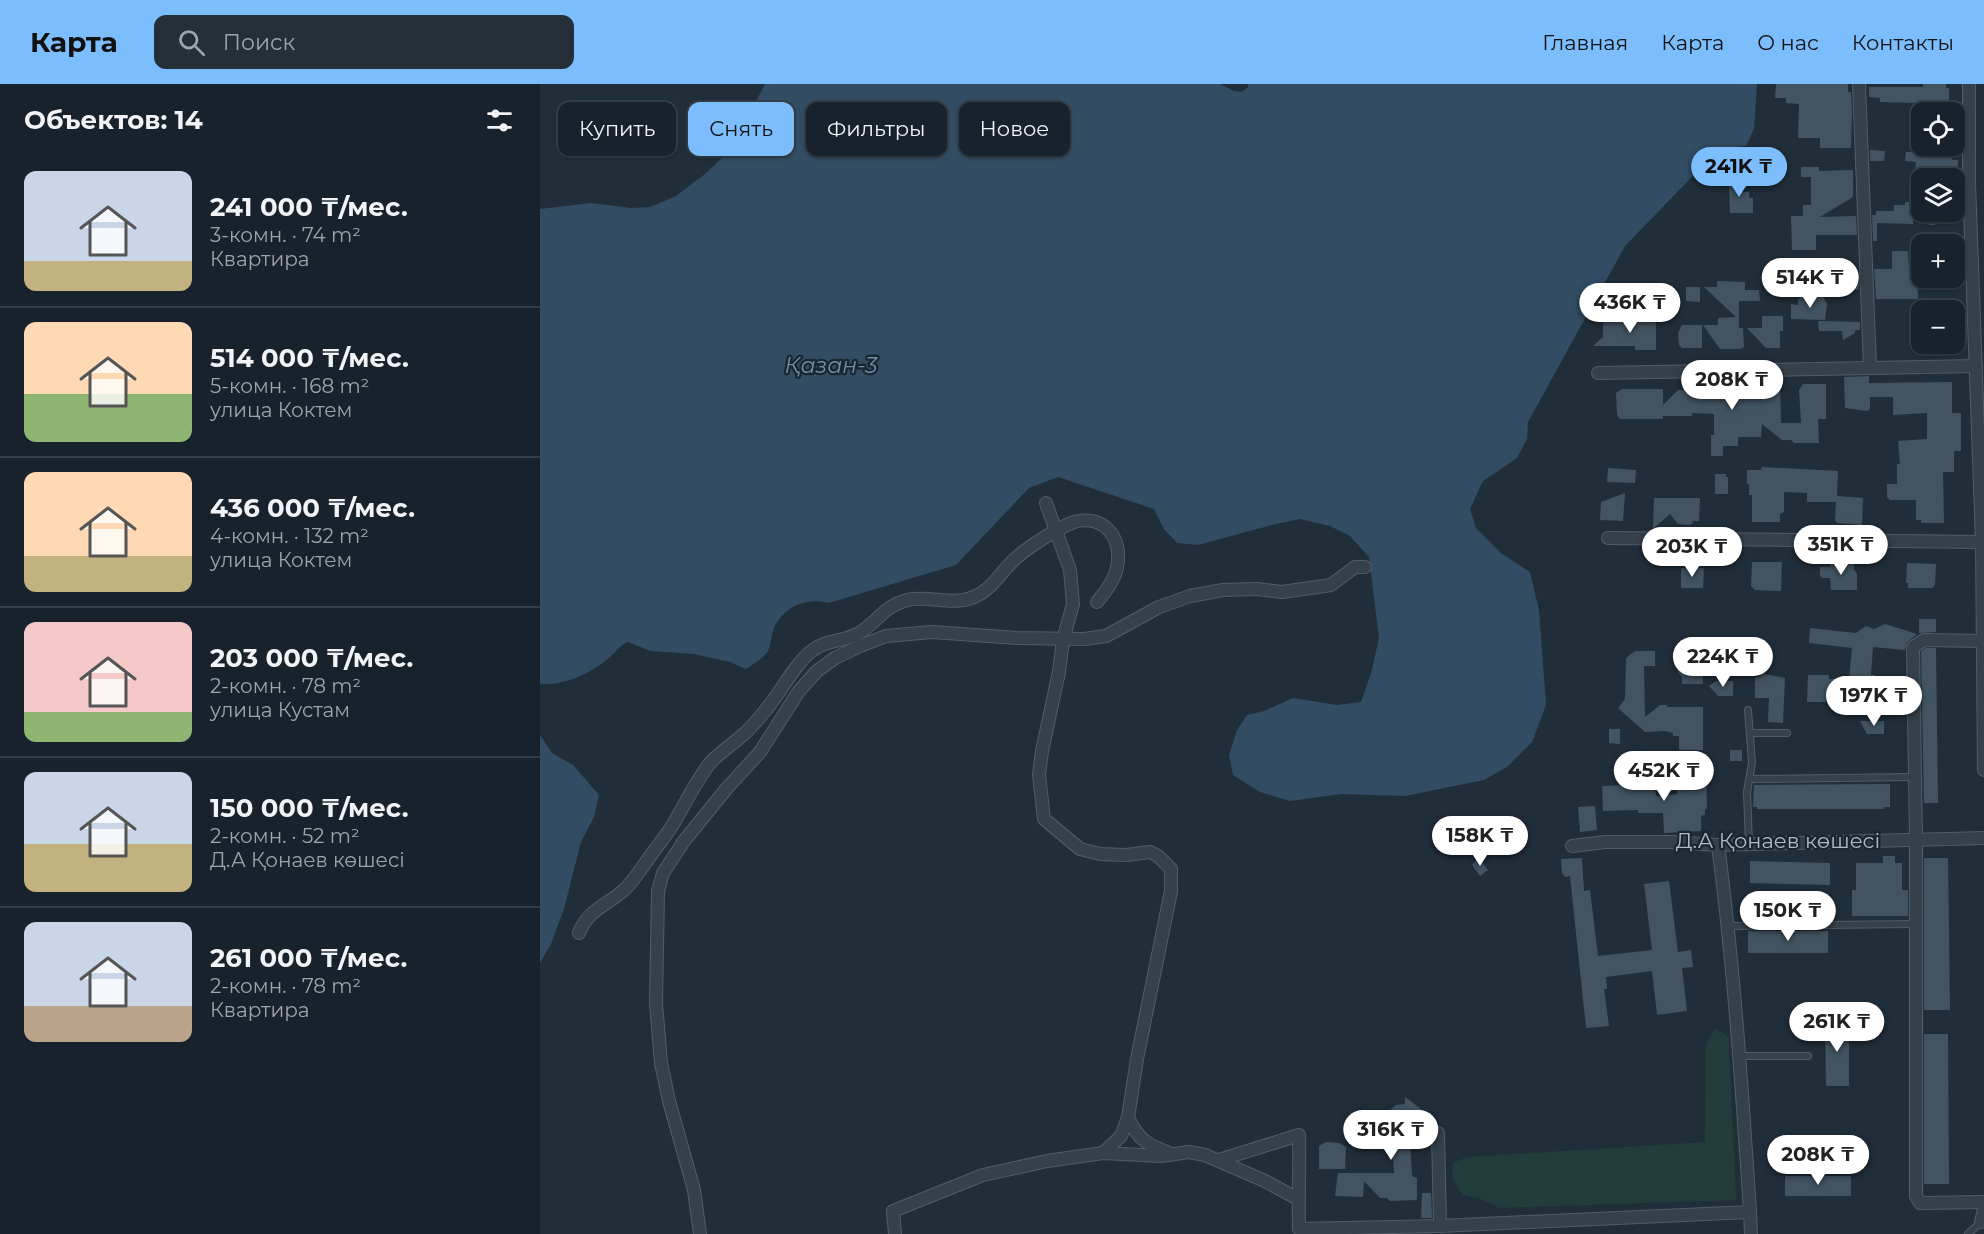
<!DOCTYPE html>
<html lang="ru">
<head>
<meta charset="utf-8">
<style>
	:root { --surface:#18222c; --page:#252f38; --text:#f1f3f6; --muted:#9fa4a9; --line:#363f48; --accent:#7cbdfe }
	body { margin:0; font-family:Montserrat,sans-serif; background:var(--page); color:var(--text); height:100vh; display:flex; flex-direction:column; font-size:22px; white-space:nowrap }
	* { box-sizing:border-box; margin:0 }
	p { font-size:20px; color:var(--muted) }
	.icon { flex:none; width:33px; height:33px; fill:none; stroke:currentColor; stroke-width:2; stroke-linecap:round; stroke-linejoin:round }
	.map { position:relative; flex:1; overflow:hidden }
	.details { display:flex; flex-direction:column; background:var(--surface); width:540px }
	.details>* { flex:none }
	.guide { position:absolute; left:18px; top:18px; width:570px; height:54px; display:flex; gap:12px }
	.tools { position:absolute; left:1371px; top:18px; display:grid; gap:12px }
	.tools a { display:grid; place-items:center; width:54px; height:54px; border-radius:12px; background:var(--surface); box-shadow:0 2px 4px #0004,0 0 0 2px var(--line); font-size:30px }
	.price { position:absolute; translate:-50% -51px; padding:0 14px; border-radius:21px; background:#fff; color:#222; font-size:20px; line-height:39px; filter:drop-shadow(0 2px 3px #0008) }
	.price::after { content:''; position:absolute; left:50%; top:36px; width:18px; height:14px; margin-left:-9px; background:inherit; clip-path:polygon(0 0,100% 0,50% 100%) }
	.price.active { background:var(--accent); color:#111 }
	ul { padding:0; list-style:none }
	li { display:flex; align-items:center; gap:18px; height:150px; padding:0 24px }
	li+li { border-top:2px solid var(--line) }
	li span { display:grid; place-items:center; flex:none; width:168px; height:120px; border-radius:12px; color:#555 }
	li>.icon { margin-inline-start:auto }
	span .icon { width:72px; height:72px; fill:#fffc; stroke-width:1 }
	li b { font-size:26px }
	h2 { display:flex; justify-content:space-between; align-items:center; height:72px; padding:0 24px; font-size:26px }
	.pill { padding:0 21px; border-radius:12px; background:var(--surface); box-shadow:0 2px 4px #0004,0 0 0 2px var(--line); font-size:21px; line-height:54px }
	.pill.active { background:var(--accent); color:#111 }
	header { display:flex; align-items:center; gap:36px; box-sizing:border-box; height:84px; padding:0 30px; background:var(--accent); color:#111 }
	header strong { font-size:28px }
	nav { display:flex; gap:33px; margin-inline-start:auto; font-size:21px }
	.search { width:420px; height:54px; background:var(--page); display:flex; align-items:center; gap:15px; box-sizing:border-box; padding:0 21px; border-radius:12px; color:var(--muted); font-size:22px }
	main { display:flex; flex:1; min-height:0 }
	.map>svg:first-child { display:block }
</style>
</head>
<body>
<header>
<strong>Карта</strong>
<div class="search"><svg class="icon" aria-label="search" viewBox="0 0 24 24"><circle cx="10" cy="10" r="6"/><path d="M15 15l6 6"/></svg>Поиск</div>
<nav><a>Главная</a><a>Карта</a><a>О нас</a><a>Контакты</a></nav>
</header>
<main>
<section class="details">
<h2>Объектов: 14<svg class="icon" aria-label="filters" viewBox="0 0 24 24"><path d="M4 7h16M4 17h16"/><circle cx="9" cy="7" r="2"/><circle cx="15" cy="17" r="2"/></svg></h2>
<ul>
<li><span style="background:linear-gradient(#c9d6e8 75%,#c2b280 0)"><svg class="icon" aria-label="home" viewBox="0 0 24 24"><path d="M3 11l9-7 9 7M6 9v11h12V9"/></svg></span><div><b>241 000 ₸/мес.</b><p>3-комн. · 74 m²</p><p>Квартира</p></div></li>
<li><span style="background:linear-gradient(#ffd9b3 60%,#8fb573 0)"><svg class="icon" aria-label="home" viewBox="0 0 24 24"><path d="M3 11l9-7 9 7M6 9v11h12V9"/></svg></span><div><b>514 000 ₸/мес.</b><p>5-комн. · 168 m²</p><p>улица Коктем</p></div></li>
<li><span style="background:linear-gradient(#ffd9b3 70%,#c2b280 0)"><svg class="icon" aria-label="home" viewBox="0 0 24 24"><path d="M3 11l9-7 9 7M6 9v11h12V9"/></svg></span><div><b>436 000 ₸/мес.</b><p>4-комн. · 132 m²</p><p>улица Коктем</p></div></li>
<li><span style="background:linear-gradient(#f6c9c9 75%,#8fb573 0)"><svg class="icon" aria-label="home" viewBox="0 0 24 24"><path d="M3 11l9-7 9 7M6 9v11h12V9"/></svg></span><div><b>203 000 ₸/мес.</b><p>2-комн. · 78 m²</p><p>улица Кустам</p></div></li>
<li><span style="background:linear-gradient(#c9d6e8 60%,#c2b280 0)"><svg class="icon" aria-label="home" viewBox="0 0 24 24"><path d="M3 11l9-7 9 7M6 9v11h12V9"/></svg></span><div><b>150 000 ₸/мес.</b><p>2-комн. · 52 m²</p><p>Д.А Қонаев көшесі</p></div></li>
<li><span style="background:linear-gradient(#c9d6e8 70%,#b9a48a 0)"><svg class="icon" aria-label="home" viewBox="0 0 24 24"><path d="M3 11l9-7 9 7M6 9v11h12V9"/></svg></span><div><b>261 000 ₸/мес.</b><p>2-комн. · 78 m²</p><p>Квартира</p></div></li>
</ul>
</section>
<div class="map">
<svg width="1444" height="1150" viewBox="0 0 1444 1150">
	<rect width="100%" height="100%" fill="#202e3a"/>
	<!-- green -->
	<polygon fill="#223b3b" points="1175,944 1189,954 1196,1116 959,1124 941,1115 923,1111 912,1094 913,1079 927,1073 1165,1058 1166,960"/>
	<!-- water -->
	<g fill="#324c63">
		<path d="M 225,0 L 680,0 L 694,7 L 702,8 L 708,3 L 708,0 L 1217,0 L 1214,45 L 1206,62 L 1179,65 L 1085,162 L 988,338 L 987,355 L 977,374 L 943,397 L 930,425 L 936,444 L 961,469 L 990,488 L 999,526 L 1006,621 L 992,658 L 967,683 L 944,696 L 865,712 L 801,710 L 750,717 L 720,708 L 693,691 L 689,671 L 697,646 L 707,631 L 724,627 L 753,614 L 797,621 L 821,618 L 832,586 L 839,554 L 829,473 L 810,452 L 790,442 L 760,435 L 732,441 L 658,461 L 637,459 L 624,445 L 614,425 L 518,393 L 489,404 L 416,481 L 289,519 C 267,513 244,522 234,544 C 231,551 231,560 228,567 C 224,574 213,580 206,585 L 190,578 L 154,570 L 110,567 L 88,558 C 79,562 77,567 70,573 C 52,589 24,602 0,600 L 0,125 L 51,119 L 91,124 L 110,123 L 136,112 L 165,90 L 191,65 Z"/>
		<polygon points="0,651 12,669 33,681 59,711 54,733 41,758 24,825 11,860 0,879"/>
	</g>
	<!-- building -->
	<g fill="#425462">
		<polygon points="1236,0 1308,0 1308,8 1311,8 1312,29 1311,64 1280,64 1280,54 1258,54 1259,20 1246,19 1246,14 1235,14"/>
		<polygon points="1383,0 1406,0 1406,4 1409,4 1409,28 1379,28 1379,19 1340,18 1340,14 1329,13 1329,3 1383,3"/>
		<polygon points="1330,66 1345,67 1344,77 1330,77"/>
		<polygon points="1373,66 1405,66 1405,68 1412,68 1412,76 1418,76 1417,93 1375,92 1376,78 1365,77 1366,68 1373,68"/>
		<polygon points="1261,83 1279,83 1279,87 1313,86 1313,113 1280,133 1316,132 1317,151 1276,151 1276,166 1252,166 1251,132 1263,132 1263,121 1271,121 1271,93 1261,93"/>
		<polygon points="1194,92 1201,95 1202,108 1209,108 1209,114 1213,114 1213,129 1190,129 1189,98"/>
		<polygon points="1365,118 1382,118 1382,128 1410,128 1395,141 1390,141 1373,134 1373,140 1337,139 1337,157 1333,157 1332,131 1336,131 1336,127 1354,127 1354,121 1365,121"/>
		<polygon points="1352,167 1368,167 1369,184 1377,184 1378,215 1336,215 1334,185 1352,185"/>
		<polygon points="1311,179 1311,186 1318,186 1319,206 1283,206 1283,180"/>
		<polygon points="1177,197 1205,198 1205,206 1219,206 1220,217 1199,217 1199,244 1203,244 1204,263 1200,265 1180,265 1163,241 1178,241 1178,234 1196,233 1164,203 1177,203"/>
		<polygon points="1146,203 1160,203 1160,218 1146,217"/>
		<polygon points="1263,212 1283,212 1287,220 1285,236 1251,235 1251,220 1258,221 1258,215"/>
		<polygon points="1222,232 1243,232 1243,247 1240,247 1240,264 1226,264 1207,244 1222,244"/>
		<polygon points="1063,235 1116,235 1116,266 1095,266 1095,262 1053,262 1063,253"/>
		<polygon points="1278,237 1320,238 1320,246 1315,246 1315,249 1303,256 1302,247 1279,247"/>
		<polygon points="1142,241 1162,241 1162,264 1142,264 1139,261 1138,249"/>
		<polygon points="1329,292 1329,299 1412,298 1412,329 1421,329 1421,367 1414,367 1414,388 1403,388 1404,439 1381,439 1381,436 1376,436 1376,416 1350,416 1347,413 1347,400 1357,400 1357,380 1360,380 1358,357 1387,355 1387,329 1353,331 1353,313 1330,313 1330,325 1327,327 1305,324 1304,293"/>
		<polygon points="1220,294 1237,294 1237,297 1240,299 1241,339 1261,339 1259,306 1263,300 1286,300 1286,335 1278,335 1279,359 1254,359 1251,356 1242,356 1222,340 1221,353 1198,353 1198,362 1183,362 1183,372 1171,372 1171,351 1174,351 1174,330 1152,329 1152,332 1123,332 1123,335 1080,335 1077,331 1076,309 1082,305 1123,305 1123,321 1138,306 1170,307 1177,300 1199,300 1200,312 1220,297"/>
		<polygon points="1222,383 1298,387 1297,412 1323,414 1322,441 1297,439 1295,436 1296,418 1267,418 1267,409 1244,408 1244,428 1240,430 1240,438 1212,438 1212,411 1209,411 1209,400 1207,400 1207,386 1221,386"/>
		<polygon points="1068,384 1096,386 1095,399 1067,398"/>
		<polygon points="1175,390 1186,390 1186,393 1188,393 1188,410 1175,410"/>
		<polygon points="1085,409 1083,437 1060,436 1061,418"/>
		<polygon points="1114,414 1160,414 1159,437 1153,437 1152,440 1148,441 1138,440 1130,430 1113,445"/>
		<polygon points="1212,478 1242,478 1241,507 1215,506 1211,502"/>
		<polygon points="1290,478 1314,479 1314,485 1317,490 1317,506 1291,506 1290,494 1283,494 1280,492 1280,483 1290,483"/>
		<polygon points="1367,479 1396,480 1395,501 1392,504 1368,504 1368,499 1366,499"/>
		<polygon points="1141,484 1164,484 1163,504 1141,504"/>
		<polygon points="1379,535 1396,535 1396,548 1379,549"/>
		<polygon points="1345,540 1377,550 1366,559 1365,566 1333,563 1331,591 1335,591 1335,594 1340,594 1340,614 1306,614 1306,618 1267,618 1268,591 1289,591 1289,595 1309,595 1312,564 1269,559 1270,544 1316,549 1326,542 1334,545"/>
		<polygon points="1386,564 1396,564 1398,719 1384,719 1381,567"/>
		<polygon points="1095,567 1115,567 1115,582 1104,582 1105,633 1120,621 1127,621 1127,623 1163,623 1163,666 1139,666 1139,652 1133,652 1133,649 1125,647 1105,648 1078,624 1085,615 1086,574"/>
		<polygon points="1162,568 1163,600 1142,600 1142,593 1138,589 1139,573 1147,569"/>
		<polygon points="1225,590 1245,594 1243,639 1228,638 1229,614 1215,614 1215,594"/>
		<polygon points="1176,597 1193,597 1193,612 1178,612 1169,602"/>
		<polygon points="1320,637 1344,637 1344,650 1327,650"/>
		<polygon points="1069,645 1080,645 1080,660 1069,659"/>
		<rect x="1190" y="666" width="12" height="11"/>
		<polygon points="1166,687 1167,725 1165,725 1165,731 1161,732 1161,747 1124,749 1123,729 1098,729 1098,726 1063,727 1062,702 1086,701 1096,702 1096,704 1115,704 1116,712 1137,710 1137,695 1144,688"/>
		<polygon points="1350,700 1350,723 1344,723 1344,725 1217,725 1217,723 1213,723 1214,701"/>
		<polygon points="1055,722 1057,746 1040,748 1038,723"/>
		<polygon points="1343,772 1355,772 1355,779 1362,779 1362,806 1368,806 1368,832 1312,832 1312,806 1316,806 1316,779 1343,779"/>
		<polygon points="939,773 948,786 940,792 932,781"/>
		<polygon points="1042,774 1044,807 1050,806 1058,872 1112,866 1104,800 1129,797 1138,868 1151,866 1153,883 1142,884 1147,927 1117,931 1112,887 1066,893 1067,905 1064,905 1069,942 1046,944 1030,792 1025,793 1022,789 1021,775"/>
		<polygon points="1384,774 1408,774 1410,926 1384,926"/>
		<polygon points="1210,777 1290,779 1290,801 1210,799"/>
		<rect x="1208" y="847" width="80" height="22"/>
		<polygon points="1285,937 1309,937 1309,1002 1286,1002"/>
		<polygon points="1384,950 1408,950 1409,1100 1384,1100"/>
		<polygon points="865,1013 881,1025 883,1054 870,1055 872,1092 877,1094 877,1116 850,1117 847,1114 840,1114 824,1097 823,1113 795,1112 798,1089 854,1089 850,1026 856,1021 865,1020"/>
		<polygon points="786,1058 799,1059 806,1063 805,1085 779,1085 779,1062"/>
		<rect x="1245" y="1092" width="66" height="20"/>
		<polygon points="882,1109 891,1109 892,1134 881,1134"/>
	</g>
	<g fill="none" stroke-linecap="round" stroke-linejoin="round">
		<defs>
			<g id="lane">
				<polyline points="1208,626 1212,679 1207,708 1209,760"/>
				<polyline points="1211,649 1247,649"/>
				<polyline points="1211,695 1374,693"/>
				<polyline points="1188,842 1375,840"/>
				<polyline points="1200,972 1268,972"/>
				<polyline points="1428,1150 1441,1138"/>
			</g>
			<g id="street">
				<polyline points="1319,0 1330,283"/>
				<polyline points="1429,0 1429,98 1442,458 1444,686"/>
				<polyline points="1058,289 1436,282"/>
				<polyline points="506,419 530,486 533,520 523,556 519,588 502,667 499,691 504,735 540,765 560,770 586,771 610,768 618,772 631,785 631,807 597,975 588,1034 581,1052 563,1069"/>
				<polyline points="1068,454 1442,458"/>
				<polyline points="1442,557 1384,556 1373,563 1376,756 1376,1112 1380,1119 1444,1118"/>
				<polyline points="1032,762 1065,758 1130,758 1178,761 1444,754"/>
				<path d="M 39,849 C 49,823 70,821 87,803 C 97,792 105,779 114,767 C 121,757 129,748 135,737 C 146,718 156,697 170,679 C 180,668 193,660 204,650 C 213,642 221,632 228,623 C 242,606 256,578 273,566 C 287,555 305,558 319,549 C 338,538 342,523 367,516 C 389,511 413,522 434,513 C 451,506 458,492 470,480 C 481,467 519,443 534,438 C 564,430 583,454 577,483 C 575,496 565,508 557,518"/>
				<path d="M 588,1034 C 599,1056 606,1060 629,1069"/>
				<polyline points="898,1049 900,1142"/>
				<path d="M 679,1076 L 759,1051 C 760,1083 758,1113 759,1145 L 900,1142 L 1210,1128 C 1202,1005 1194,883 1178,761"/>
				<polyline points="1210,1128 1211,1150"/>
				<polyline points="1441,1138 1444,1125"/>
				<polyline points="160,1150 154,1106 129,1017 121,979 116,919 118,807 123,789 144,757 187,704 220,668 259,607 277,587 295,574 320,562 346,552 392,548 477,554 544,555 566,552 619,523 650,512 683,506 717,505 742,508 791,501 815,483 825,483"/>
				<polyline points="355,1150 353,1127 443,1091 507,1077 563,1069 621,1072 649,1068 665,1071 725,1097 758,1115"/>
			</g>
		</defs>
		<!-- lane casing -->
		<use href="#lane" stroke="#515d68" stroke-width="8"/>
		<!-- street casing -->
		<use href="#street" stroke="#515d68" stroke-width="14"/>
		<!-- lane -->
		<use href="#lane" stroke="#34404a" stroke-width="6"/>
		<!-- street -->
		<use href="#street" stroke="#34404a" stroke-width="12"/>
	</g>
	<g text-anchor="middle" stroke-width="4.5" stroke-linejoin="round" paint-order="stroke">
		<!-- street labels -->
		<g font-size="21" fill="#aebac7" stroke="#19252f">
			<text x="1238" y="764">Д.А Қонаев көшесі</text>
		</g>
		<!-- water labels -->
		<g font-size="22" font-style="italic" fill="#6d8fac" stroke="#19252f">
			<text x="291" y="289">Қазан-3</text>
		</g>
	</g>
</svg>
<div class="tools">
<a><svg class="icon" aria-label="locate" viewBox="0 0 24 24"><circle cx="12" cy="12" r="6"/><path d="M12 2v4M12 18v4M2 12h4M18 12h4"/></svg></a>
<a><svg class="icon" aria-label="layers" viewBox="0 0 24 24"><path d="M12 4l9 5-9 5-9-5zM3 14l9 5 9-5"/></svg></a>
<a>+</a>
<a>−</a>
</div>
<b class="price active" style="left:1199px;top:114px">241K ₸</b>
<b class="price" style="left:1270px;top:225px">514K ₸</b>
<b class="price" style="left:1090px;top:250px">436K ₸</b>
<b class="price" style="left:1192px;top:327px">208K ₸</b>
<b class="price" style="left:1301px;top:492px">351K ₸</b>
<b class="price" style="left:1152px;top:494px">203K ₸</b>
<b class="price" style="left:1183px;top:604px">224K ₸</b>
<b class="price" style="left:1334px;top:643px">197K ₸</b>
<b class="price" style="left:1124px;top:718px">452K ₸</b>
<b class="price" style="left:940px;top:783px">158K ₸</b>
<b class="price" style="left:1248px;top:858px">150K ₸</b>
<b class="price" style="left:1297px;top:969px">261K ₸</b>
<b class="price" style="left:851px;top:1077px">316K ₸</b>
<b class="price" style="left:1278px;top:1102px">208K ₸</b>
<div class="guide">
<a class="pill">Купить</a>
<a class="pill active">Снять</a>
<a class="pill">Фильтры</a>
<a class="pill">Новое</a>
</div>
</div>
</main>
</body>
</html>
